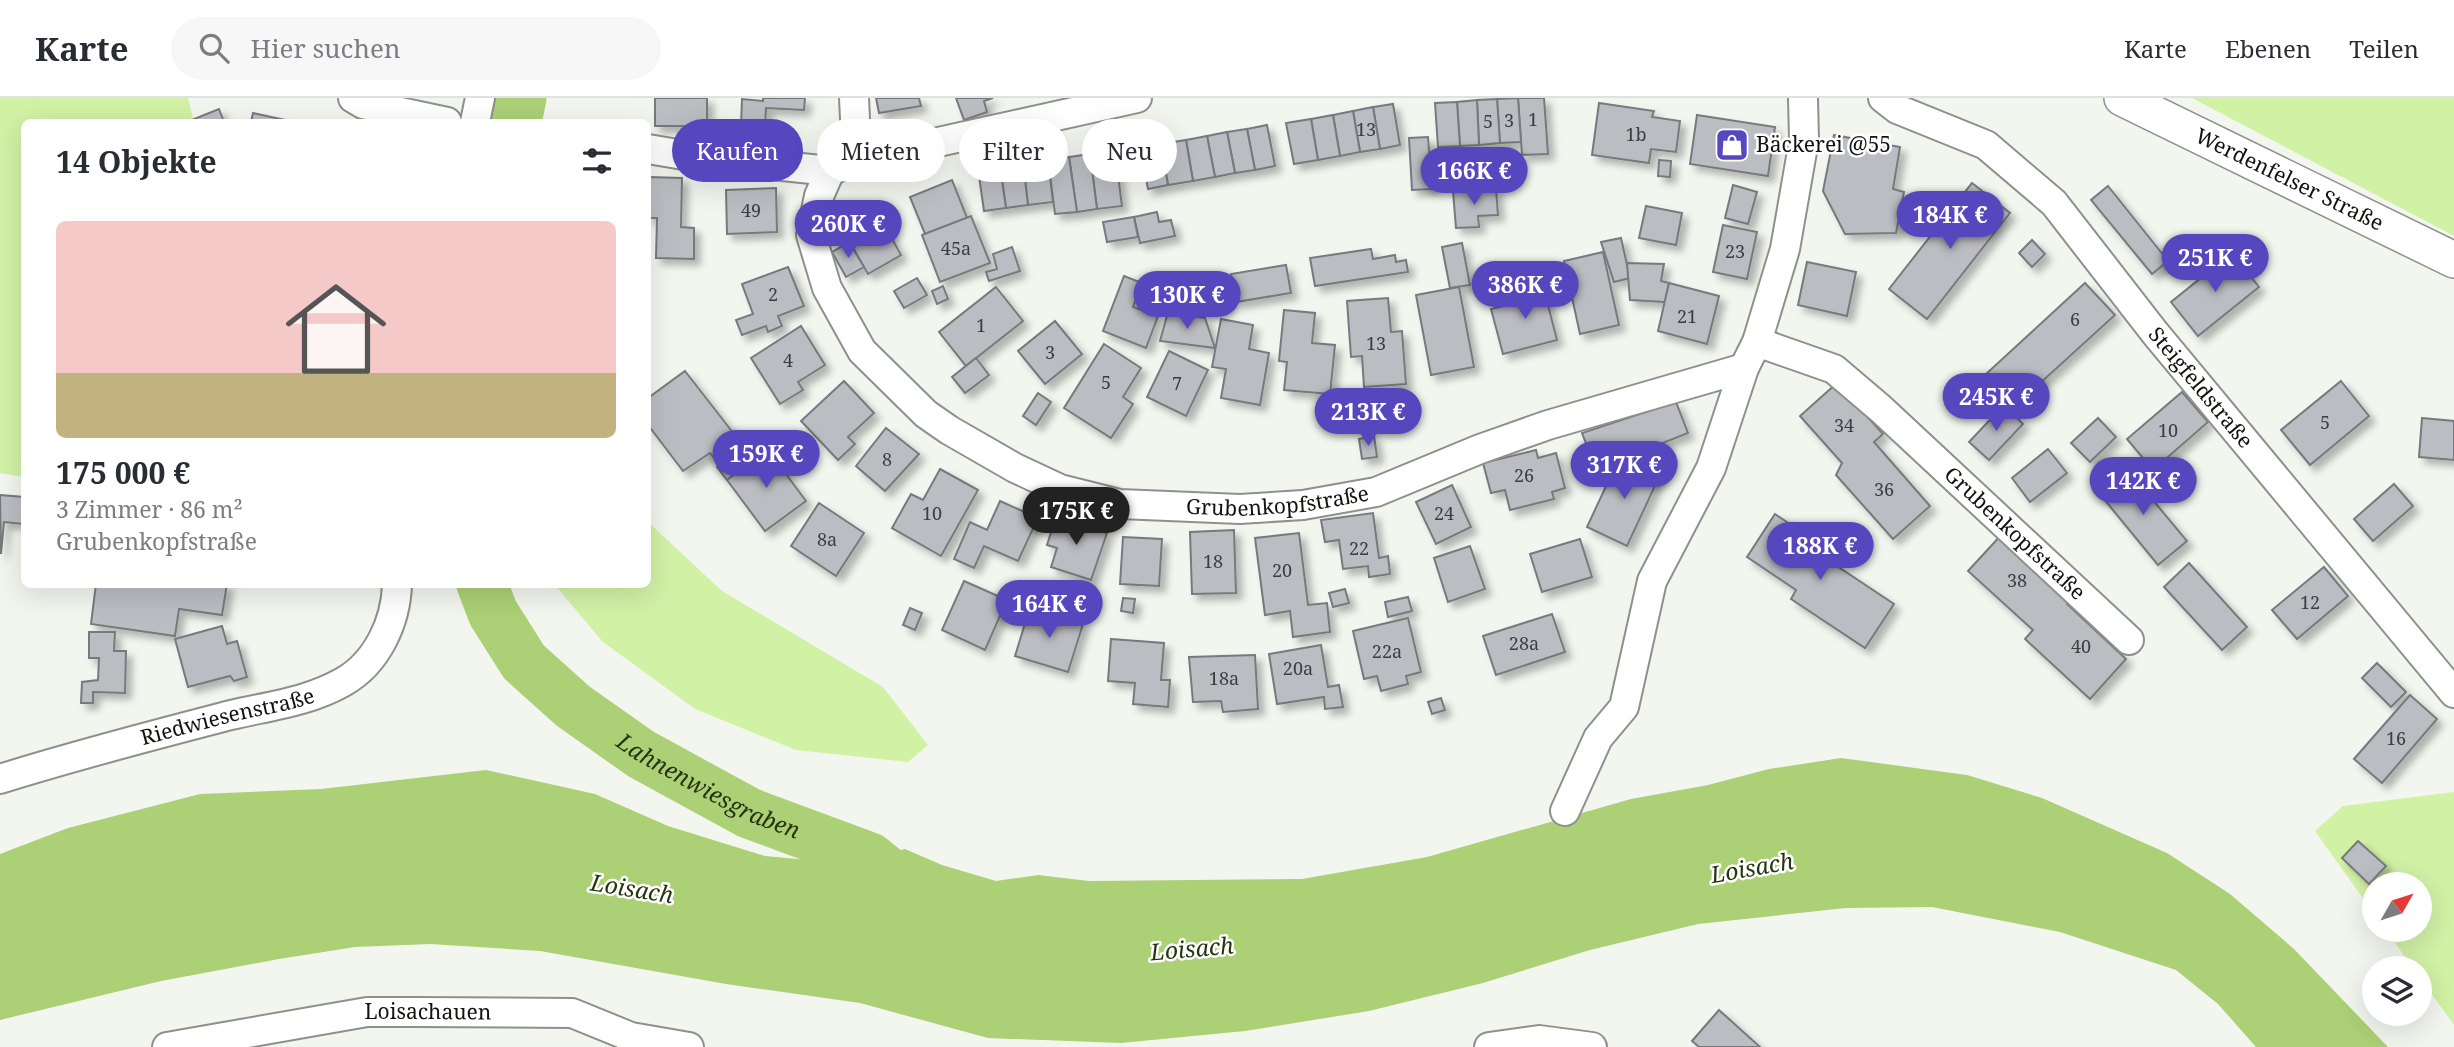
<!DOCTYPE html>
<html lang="de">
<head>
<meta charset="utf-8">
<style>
	:root { --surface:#fff; --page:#f7f7f7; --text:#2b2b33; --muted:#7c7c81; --line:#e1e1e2; --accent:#5747bf }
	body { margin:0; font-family:"Noto Serif",serif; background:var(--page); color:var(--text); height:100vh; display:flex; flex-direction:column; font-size:26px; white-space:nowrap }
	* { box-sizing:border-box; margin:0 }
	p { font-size:23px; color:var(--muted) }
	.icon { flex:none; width:38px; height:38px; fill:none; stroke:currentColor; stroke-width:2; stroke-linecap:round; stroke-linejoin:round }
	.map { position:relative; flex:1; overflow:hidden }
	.side { position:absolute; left:21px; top:21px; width:630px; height:469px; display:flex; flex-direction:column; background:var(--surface); border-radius:10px; box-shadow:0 7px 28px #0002 }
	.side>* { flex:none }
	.banner { position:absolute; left:672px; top:21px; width:665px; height:63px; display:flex; gap:14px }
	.needle { width:46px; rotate:51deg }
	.controls { position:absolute; left:2362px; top:774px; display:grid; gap:14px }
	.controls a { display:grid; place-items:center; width:70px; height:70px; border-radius:50%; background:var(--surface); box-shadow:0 7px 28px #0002; font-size:35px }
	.price { position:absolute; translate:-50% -60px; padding:0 16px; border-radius:24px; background:var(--accent); color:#fff; font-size:23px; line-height:46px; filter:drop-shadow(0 2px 4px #0008) }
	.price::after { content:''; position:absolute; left:50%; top:42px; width:21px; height:16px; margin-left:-10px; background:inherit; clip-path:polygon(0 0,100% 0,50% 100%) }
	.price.current { background:#222; color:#fff }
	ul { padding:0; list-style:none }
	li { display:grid; align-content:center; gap:14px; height:371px; padding:0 35px }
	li+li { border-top:2px solid var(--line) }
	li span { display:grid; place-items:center; height:217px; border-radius:10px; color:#555 }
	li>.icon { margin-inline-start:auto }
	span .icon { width:126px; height:126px; fill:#fffc; stroke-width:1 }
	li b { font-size:30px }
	h2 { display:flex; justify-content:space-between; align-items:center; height:84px; padding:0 35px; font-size:30px }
	.tag { padding:0 24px; border-radius:32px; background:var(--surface); box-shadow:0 7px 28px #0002; font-size:24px; line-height:63px }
	.tag.current { background:var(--accent); color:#fff }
	header { display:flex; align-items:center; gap:42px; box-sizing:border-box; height:98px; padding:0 35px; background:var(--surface); border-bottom:2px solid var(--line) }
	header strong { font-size:33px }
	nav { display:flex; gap:38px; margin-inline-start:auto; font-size:24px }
	.search { width:490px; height:63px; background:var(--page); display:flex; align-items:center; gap:18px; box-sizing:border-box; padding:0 24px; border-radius:38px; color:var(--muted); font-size:26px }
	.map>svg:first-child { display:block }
</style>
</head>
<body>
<header>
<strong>Karte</strong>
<div class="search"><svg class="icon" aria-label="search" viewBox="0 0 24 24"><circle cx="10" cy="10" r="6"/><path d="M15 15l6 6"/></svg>Hier suchen</div>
<nav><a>Karte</a><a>Ebenen</a><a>Teilen</a></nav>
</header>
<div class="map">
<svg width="2454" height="949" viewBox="0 0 2454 949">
	<defs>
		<filter id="shadow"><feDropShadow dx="6" dy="6" stdDeviation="3.5" flood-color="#0004"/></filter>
	</defs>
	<rect width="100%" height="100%" fill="#f3f6ef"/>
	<!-- green -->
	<g fill="#d1f1a5">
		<polygon points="0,0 188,0 194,24 24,24 24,379 0,375"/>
		<polygon points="2192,0 2454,0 2454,138"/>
		<polygon points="648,424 722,493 883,589 928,647 908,664 796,652 695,611 603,544 555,487 648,486"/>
		<polygon points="2454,694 2454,927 2420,880 2420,870 2413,870 2385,831 2420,831 2420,786 2375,786 2375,817 2315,733 2343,708"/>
	</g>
	<!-- water -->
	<polygon fill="#abd075" points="1841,660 1967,677 2042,700 2167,755 2230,796 2294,851 2388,949 2256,949 2218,906 2176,872 2060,834 1932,809 1846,810 1698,826 1590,852 1483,885 1369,913 1245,933 1121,945 988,940 860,905 726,886 540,853 430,846 355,849 279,861 161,883 0,922 0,756 68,730 200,696 321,691 486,672 595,696 668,728 765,758 840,765 905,751 942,767 996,783 1038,777 1089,783 1302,781 1427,759 1631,701 1708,687 1769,671"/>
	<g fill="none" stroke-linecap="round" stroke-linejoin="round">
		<!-- river -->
		<g stroke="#abd075" stroke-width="51">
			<polyline points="516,24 521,0"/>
			<path id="s1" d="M 482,486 L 493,515 L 524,564 L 573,608 L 641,656 L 749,715 L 870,760 L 923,803"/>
		</g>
	</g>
	<!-- building -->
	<g fill="#bcbcc3" stroke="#78797f" stroke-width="2" filter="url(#shadow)">
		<rect x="655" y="0" width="52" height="28"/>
		<polygon points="763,0 805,0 804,12 766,10 765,29 741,28 742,1 763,3"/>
		<polygon points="876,0 919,0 921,8 879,15"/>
		<polygon points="956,0 993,0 984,3 987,14 964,22"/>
		<polygon points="1518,0 1544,0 1548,56 1522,57"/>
		<polygon points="1518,0 1521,44 1500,45 1497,1"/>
		<polygon points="1497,1 1500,45 1479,47 1477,2"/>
		<polygon points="1477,2 1479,47 1460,48 1457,4"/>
		<polygon points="1457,4 1460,48 1438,49 1435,5"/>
		<polygon points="1599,5 1654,13 1652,19 1680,23 1676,54 1651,51 1649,65 1592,57"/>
		<polygon points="1393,6 1400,47 1380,51 1373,9"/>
		<polygon points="1373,9 1380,51 1360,54 1353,13"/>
		<polygon points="219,11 224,24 195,24 194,21"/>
		<polygon points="1353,13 1360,54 1340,58 1333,17"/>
		<polygon points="253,15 294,24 251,24"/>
		<polygon points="1333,17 1340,58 1318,62 1311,21"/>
		<polygon points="1697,17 1775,29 1768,78 1690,66"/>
		<polygon points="1311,21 1318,62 1294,66 1286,25"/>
		<polygon points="1267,27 1275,68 1255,72 1247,31"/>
		<polygon points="1247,31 1255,72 1235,75 1227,34"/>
		<polygon points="1227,34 1235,75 1215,79 1207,38"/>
		<polygon points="1834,37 1900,49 1893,91 1904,94 1896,135 1845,136 1823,93"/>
		<polygon points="1207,38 1215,79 1193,83 1186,42"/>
		<polygon points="1428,39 1432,91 1412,92 1409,40"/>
		<polygon points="1186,42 1193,83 1168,87 1161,46"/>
		<polygon points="1161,46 1168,87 1148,91 1140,50"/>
		<polygon points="1115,54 1122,108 1097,111 1090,56"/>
		<polygon points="1090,56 1097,111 1077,114 1069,59"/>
		<polygon points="1069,59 1077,114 1055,116 1048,62"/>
		<polygon points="1048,62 1053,104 1028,107 1023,65"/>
		<polygon points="1659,62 1671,63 1670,79 1658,78"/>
		<polygon points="1023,65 1028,107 1006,110 1000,68"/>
		<polygon points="1000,68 1006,110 984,113 978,71"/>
		<polygon points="648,79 682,80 681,129 694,130 694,161 656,160 657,120 648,120"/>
		<polygon points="952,82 967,120 925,136 910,99"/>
		<polygon points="1972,85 2010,115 1927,221 1889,191"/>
		<polygon points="1733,87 1757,94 1748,126 1725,120"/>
		<polygon points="2108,88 2168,163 2152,176 2091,102"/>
		<polygon points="776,90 777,134 727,136 726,92"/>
		<polygon points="1496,91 1498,117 1478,118 1479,129 1456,130 1453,93"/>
		<polygon points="1646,108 1682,115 1676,147 1639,140"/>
		<polygon points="1157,114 1159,124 1171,122 1175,138 1140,145 1134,119"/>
		<polygon points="878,115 901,157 868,176 844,134"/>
		<polygon points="971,118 990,165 940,184 922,137"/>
		<polygon points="1134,119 1138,139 1107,144 1103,124"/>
		<polygon points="1723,127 1757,134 1747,181 1713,174"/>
		<polygon points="1621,140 1630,180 1614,184 1601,144"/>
		<polygon points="2032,142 2045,156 2032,169 2019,155"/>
		<polygon points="849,144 864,169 846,179 832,154"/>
		<polygon points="1462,145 1470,187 1450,190 1442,149"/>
		<polygon points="1012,149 1020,173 989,183 986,174 997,171 993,156"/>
		<polygon points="1371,151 1373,161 1395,157 1396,164 1406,162 1408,174 1315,188 1310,160"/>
		<polygon points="1603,154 1619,227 1580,236 1564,163"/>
		<polygon points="2232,155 2259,189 2198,238 2171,204"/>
		<polygon points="1807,164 1856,174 1847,218 1798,207"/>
		<polygon points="1627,165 1664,166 1661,183 1669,185 1665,204 1630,202"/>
		<polygon points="1286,167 1291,195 1236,204 1231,176"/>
		<polygon points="788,169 804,208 778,218 782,228 768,234 766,228 742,237 736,222 753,216 742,186"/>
		<polygon points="1185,177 1192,203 1166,210 1159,184"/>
		<polygon points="1124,178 1142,185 1133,209 1158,218 1146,250 1103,233"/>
		<polygon points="917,180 927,197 904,210 894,193"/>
		<polygon points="1542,184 1557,242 1503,256 1491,211 1520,204 1517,191"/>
		<polygon points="1221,185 1225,206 1203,211 1199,190"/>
		<polygon points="1669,185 1719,198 1707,246 1658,233"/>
		<polygon points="2085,185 2115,217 2015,308 1986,276"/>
		<polygon points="943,188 948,201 937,206 932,193"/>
		<polygon points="996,189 1023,223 966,268 939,234"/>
		<polygon points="1459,189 1474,269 1431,277 1416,197"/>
		<polygon points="1388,200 1391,234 1402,233 1406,286 1364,289 1362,258 1351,259 1347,203"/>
		<polygon points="1284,212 1315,215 1312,245 1335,247 1330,296 1284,292 1287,264 1279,263"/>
		<polygon points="1168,214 1205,220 1215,250 1160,243"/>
		<polygon points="1221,221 1253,227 1249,251 1269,255 1260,307 1221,300 1226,271 1212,269"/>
		<polygon points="1055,223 1082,256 1045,286 1018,253"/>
		<polygon points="801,228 825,267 798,284 803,292 780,306 751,260"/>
		<polygon points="1104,246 1141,270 1123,299 1133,306 1111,340 1064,310"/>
		<polygon points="1169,253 1208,272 1186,318 1147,299"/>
		<polygon points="976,260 989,277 965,295 952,279"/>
		<polygon points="685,273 741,345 717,364 710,355 683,373 648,327 648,300"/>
		<polygon points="844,283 874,315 848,339 855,346 838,362 801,323"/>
		<polygon points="2341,283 2369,318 2310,367 2281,332"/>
		<polygon points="1837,285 1883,336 1874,344 1930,408 1893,441 1836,377 1842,365 1800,318"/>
		<polygon points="2182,294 2208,324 2153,372 2127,341"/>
		<polygon points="1038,295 1051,304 1036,327 1023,318"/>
		<polygon points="1676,304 1688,335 1660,346 1667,362 1646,370 1612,352 1591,358 1582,335"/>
		<polygon points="2004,307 2023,326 1989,362 1969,344"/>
		<polygon points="2098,320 2116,339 2090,364 2071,345"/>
		<polygon points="2422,320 2454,323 2454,362 2419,359"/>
		<polygon points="886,330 919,356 885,393 856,368"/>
		<polygon points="1374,338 1377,359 1362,361 1359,341"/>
		<polygon points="749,346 759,358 727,382 717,369"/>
		<polygon points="2048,351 2067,375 2030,404 2012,380"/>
		<polygon points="768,352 806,403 765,433 727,382"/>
		<polygon points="1536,352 1538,360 1556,355 1565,390 1552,394 1554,401 1510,412 1505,392 1491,395 1483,365"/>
		<polygon points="1620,358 1660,377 1627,448 1587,429"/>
		<polygon points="940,371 978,392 941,458 892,430 911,396 923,402"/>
		<polygon points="2127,371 2187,443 2158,467 2099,395"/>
		<polygon points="2394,386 2413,408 2373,443 2354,421"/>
		<polygon points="1452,387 1471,429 1436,446 1416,404"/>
		<polygon points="0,397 24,399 24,426 4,424 1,456"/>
		<polygon points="1000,403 1038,420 1018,463 984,448 974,470 954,461 970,424 987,432"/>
		<polygon points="819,405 864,435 836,478 791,448"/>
		<polygon points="1373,415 1379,460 1388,458 1390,476 1369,479 1368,468 1343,471 1339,442 1325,444 1321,422"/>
		<polygon points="1775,416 1827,451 1822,458 1894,506 1865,550 1791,501 1796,492 1747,459"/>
		<polygon points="1056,418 1107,435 1091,482 1051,469 1057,450 1047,447"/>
		<polygon points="1234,432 1236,495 1192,496 1190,434"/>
		<polygon points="1299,435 1308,507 1327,505 1330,534 1293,539 1290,513 1265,517 1255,440"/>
		<polygon points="2003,435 2073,499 2067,506 2126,561 2090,601 2025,541 2033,532 1968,473"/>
		<polygon points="1123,439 1162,441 1159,488 1120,486"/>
		<polygon points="1580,441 1592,479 1542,494 1530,456"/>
		<polygon points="1470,448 1485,491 1448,504 1434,460"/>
		<polygon points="2189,465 2247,529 2222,552 2164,489"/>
		<polygon points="2324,469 2348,498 2297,541 2272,512"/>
		<polygon points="964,483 1007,502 985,552 942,532"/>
		<polygon points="96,486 227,486 222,517 179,511 175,538 91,526"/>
		<polygon points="1050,486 1063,490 1059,504 1046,499"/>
		<polygon points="1345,491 1349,505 1333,509 1329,495"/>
		<polygon points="1408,499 1412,513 1388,519 1385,504"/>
		<polygon points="1123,500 1135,501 1133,515 1121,513"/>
		<polygon points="1030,509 1083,526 1068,574 1015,558"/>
		<polygon points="910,510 922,515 915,532 903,527"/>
		<polygon points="1552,516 1565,554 1496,577 1483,538"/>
		<polygon points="1408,520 1421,574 1406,578 1408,586 1381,593 1377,578 1364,581 1353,533"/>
		<polygon points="222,528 227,546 237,543 247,579 234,583 230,578 188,589 175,541"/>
		<polygon points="89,534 115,534 114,553 126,553 125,595 93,594 93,605 81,605 82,584 98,582 99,560 89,560"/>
		<polygon points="1111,541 1164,545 1161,582 1170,582 1168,609 1133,606 1135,585 1108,583"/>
		<polygon points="1321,547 1328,589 1339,587 1343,609 1325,611 1324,599 1277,606 1269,556"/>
		<polygon points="1255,557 1258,611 1223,614 1221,603 1193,604 1189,559"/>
		<polygon points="2377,565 2406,594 2391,609 2362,580"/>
		<polygon points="2410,597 2437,621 2382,685 2354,661"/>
		<polygon points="1441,600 1445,612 1432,616 1428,604"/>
		<polygon points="2358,743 2386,768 2369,786 2342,760"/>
		<polygon points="1719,912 1760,949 1699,949 1692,943"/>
	</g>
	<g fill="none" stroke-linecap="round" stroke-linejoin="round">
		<defs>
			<g id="minor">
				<polyline points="353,0 363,6 447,24"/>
				<polyline points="854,0 857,62"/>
				<path id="s2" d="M 1883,0 L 1897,11 L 1986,47 L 2054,105 L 2155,235 L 2454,595"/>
				<polyline points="475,24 480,0"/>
				<polyline points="648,51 695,59 830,73 857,62 1137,0"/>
				<path id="s3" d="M 830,73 L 819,98 L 811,137 L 827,190 L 862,253 L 926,316 L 949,332 L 1015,370 L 1060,391 L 1120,406 L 1240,411 L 1303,407 L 1376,394 L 1480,351 L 1548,327 L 1744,270"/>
				<path id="s4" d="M 1757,244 L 1834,271 L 1881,311 L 2129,542"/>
				<path id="s5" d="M 0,681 C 76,657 154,637 231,617 C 269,608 308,604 343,584 C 377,565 396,524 397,486"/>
				<polyline points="1565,713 1598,640 1624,609 1652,483 1711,370 1744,270 1757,244 1785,151 1804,42 1803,0"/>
				<path id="s6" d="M 167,949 L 367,914 L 413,914 L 572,915 L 631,939 L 689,949"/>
				<polyline points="1489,949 1539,942 1592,949"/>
			</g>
			<g id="tertiary">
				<path id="s7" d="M 2122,0 L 2454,162"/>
			</g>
		</defs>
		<!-- minor casing -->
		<use href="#minor" stroke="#8e918b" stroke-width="32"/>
		<!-- tertiary casing -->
		<use href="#tertiary" stroke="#8e918b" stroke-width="38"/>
		<!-- minor -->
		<use href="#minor" stroke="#fff" stroke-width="28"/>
		<!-- tertiary -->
		<use href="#tertiary" stroke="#fff" stroke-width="35"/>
	</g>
	<!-- icons -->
	<defs>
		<symbol id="shop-square" viewBox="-11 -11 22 22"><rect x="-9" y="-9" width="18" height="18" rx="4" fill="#5747bf" stroke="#fff"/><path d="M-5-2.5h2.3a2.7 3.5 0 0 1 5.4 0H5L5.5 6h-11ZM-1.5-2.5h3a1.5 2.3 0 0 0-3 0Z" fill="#fff"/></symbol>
	</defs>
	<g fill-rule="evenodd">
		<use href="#shop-square" x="1713" y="28" width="38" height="38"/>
	</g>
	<g text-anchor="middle" stroke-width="5" stroke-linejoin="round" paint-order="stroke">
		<!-- number labels -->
		<g font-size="18" fill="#3c3d3e">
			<text x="1533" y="28">1</text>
			<text x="1509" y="29">3</text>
			<text x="1488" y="30">5</text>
			<text x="1366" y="38">13</text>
			<text x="1636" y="43">1b</text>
			<text x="751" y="119">49</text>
			<text x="956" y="157">45a</text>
			<text x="1735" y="160">23</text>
			<text x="773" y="203">2</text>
			<text x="1687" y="225">21</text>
			<text x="2075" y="228">6</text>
			<text x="981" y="234">1</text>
			<text x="1376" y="252">13</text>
			<text x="1050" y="261">3</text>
			<text x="788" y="269">4</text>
			<text x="1106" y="291">5</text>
			<text x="1177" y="292">7</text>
			<text x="2325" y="331">5</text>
			<text x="1844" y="334">34</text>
			<text x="2168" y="339">10</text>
			<text x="887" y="368">8</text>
			<text x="1524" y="384">26</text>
			<text x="1884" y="398">36</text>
			<text x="932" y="422">10</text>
			<text x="1444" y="422">24</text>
			<text x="827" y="448">8a</text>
			<text x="1359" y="457">22</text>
			<text x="1213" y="470">18</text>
			<text x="1282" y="479">20</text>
			<text x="2017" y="489">38</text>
			<text x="2310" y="511">12</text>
			<text x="1524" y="552">28a</text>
			<text x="2081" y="555">40</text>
			<text x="1387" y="560">22a</text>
			<text x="1298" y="577">20a</text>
			<text x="1224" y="587">18a</text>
			<text x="2396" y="647">16</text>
		</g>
		<!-- poi labels -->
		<g font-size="21" fill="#121311" stroke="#fff" text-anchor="start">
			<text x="1756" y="54">Bäckerei @55</text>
		</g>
		<!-- street labels -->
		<g font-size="21" fill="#121311" stroke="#fff">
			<text dy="7" stroke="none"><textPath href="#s7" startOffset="186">Werdenfelser Straße</textPath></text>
			<text dy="7" stroke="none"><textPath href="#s2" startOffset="439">Steigfeldstraße</textPath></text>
			<text dy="7" stroke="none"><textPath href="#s3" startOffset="658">Grubenkopfstraße</textPath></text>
			<text dy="7" stroke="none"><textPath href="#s4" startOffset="326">Grubenkopfstraße</textPath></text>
			<text dy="7" stroke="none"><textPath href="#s5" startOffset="236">Riedwiesenstraße</textPath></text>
			<text dy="7" stroke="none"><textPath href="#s6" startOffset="264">Loisachauen</textPath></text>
		</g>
		<!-- water labels -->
		<g font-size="23" font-style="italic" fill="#26340f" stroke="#fff">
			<text dy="8" stroke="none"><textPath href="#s1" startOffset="313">Lahnenwiesgraben</textPath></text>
			<text transform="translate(1752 770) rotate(-10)" y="8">Loisach</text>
			<text transform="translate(632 791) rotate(9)" y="8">Loisach</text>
			<text transform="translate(1192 851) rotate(-5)" y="8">Loisach</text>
		</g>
	</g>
</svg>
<div class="controls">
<a><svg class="needle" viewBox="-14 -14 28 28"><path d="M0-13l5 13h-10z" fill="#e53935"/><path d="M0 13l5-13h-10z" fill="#7c7c81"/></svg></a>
<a><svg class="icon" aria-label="layers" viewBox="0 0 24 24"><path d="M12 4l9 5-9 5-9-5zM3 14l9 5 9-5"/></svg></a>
</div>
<b class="price" style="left:1474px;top:109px">166K €</b>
<b class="price" style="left:1950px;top:153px">184K €</b>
<b class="price" style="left:848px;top:162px">260K €</b>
<b class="price" style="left:2215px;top:196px">251K €</b>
<b class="price" style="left:1525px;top:223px">386K €</b>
<b class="price" style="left:1187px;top:233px">130K €</b>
<b class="price" style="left:1996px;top:335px">245K €</b>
<b class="price" style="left:1368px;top:350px">213K €</b>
<b class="price" style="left:766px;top:392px">159K €</b>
<b class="price" style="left:1624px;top:403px">317K €</b>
<b class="price" style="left:2143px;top:419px">142K €</b>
<b class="price current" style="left:1076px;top:449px">175K €</b>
<b class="price" style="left:1820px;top:484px">188K €</b>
<b class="price" style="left:1049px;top:542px">164K €</b>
<div class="banner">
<a class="tag current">Kaufen</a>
<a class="tag">Mieten</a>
<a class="tag">Filter</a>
<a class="tag">Neu</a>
</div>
<section class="side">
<h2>14 Objekte<svg class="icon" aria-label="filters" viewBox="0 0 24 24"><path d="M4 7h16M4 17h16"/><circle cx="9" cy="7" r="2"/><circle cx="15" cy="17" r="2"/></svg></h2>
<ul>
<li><span style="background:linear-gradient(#f6c9c9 70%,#c2b280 0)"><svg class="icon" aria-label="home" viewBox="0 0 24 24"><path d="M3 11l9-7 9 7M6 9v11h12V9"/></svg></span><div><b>175 000 €</b><p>3 Zimmer · 86 m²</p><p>Grubenkopfstraße</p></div></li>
</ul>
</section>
</div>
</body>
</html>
